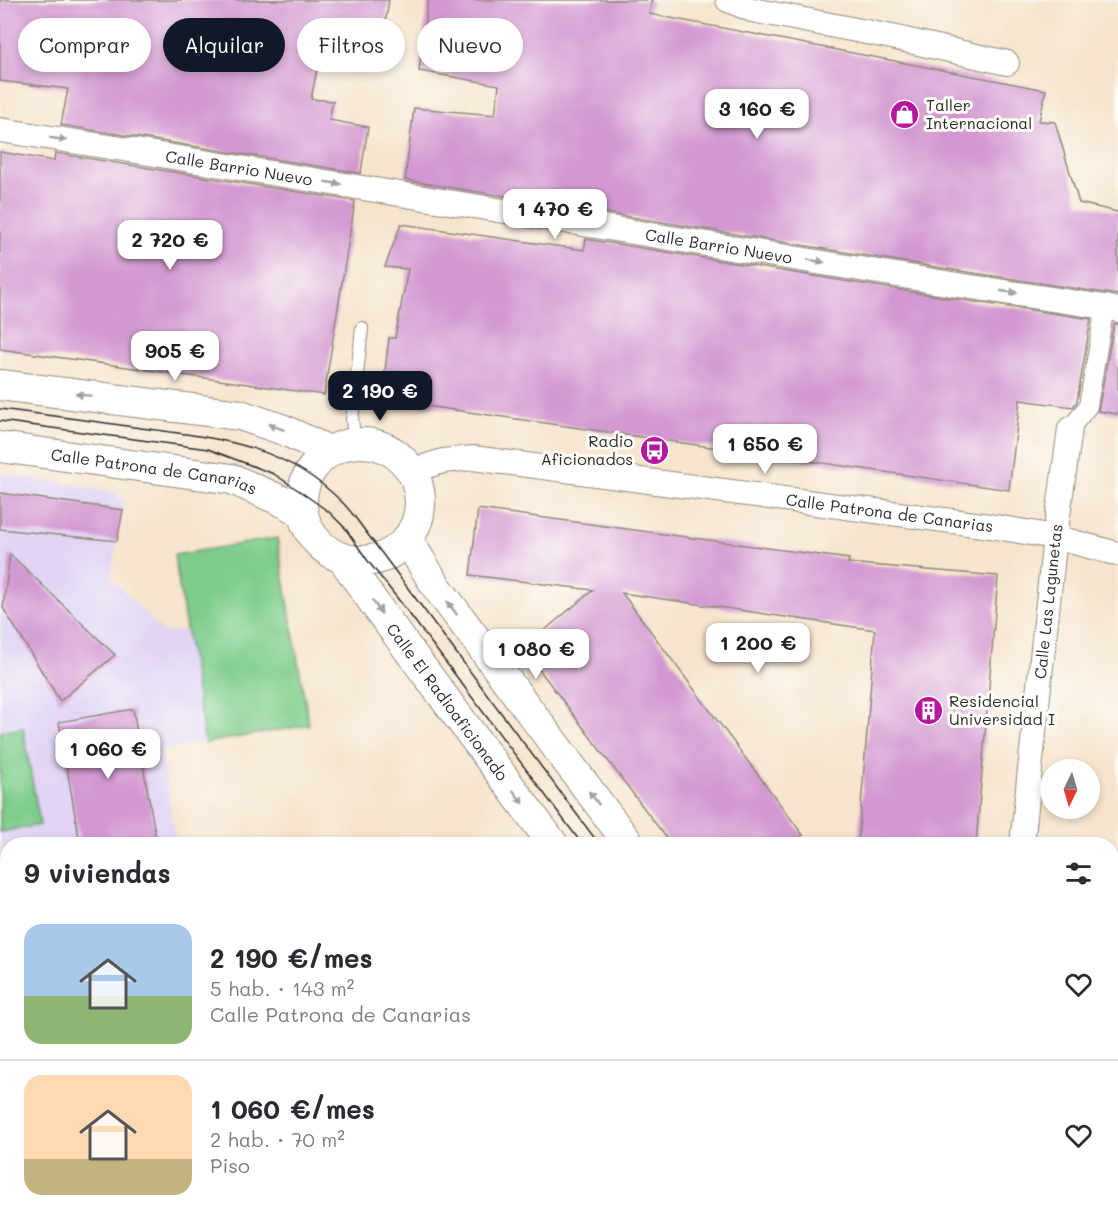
<!DOCTYPE html>
<html lang="es">
<head>
<meta charset="utf-8">
<style>
	:root { --surface:#fff; --page:#f2f2f3; --text:#2b2b33; --muted:#7c7c81; --line:#e1e1e2; --accent:#111827 }
	body { margin:0; font-family:Mali,sans-serif; background:var(--page); color:var(--text); height:100vh; display:flex; flex-direction:column; font-size:22px; white-space:nowrap }
	* { box-sizing:border-box; margin:0 }
	p { font-size:20px; color:var(--muted) }
	.icon { flex:none; width:33px; height:33px; fill:none; stroke:currentColor; stroke-width:2; stroke-linecap:round; stroke-linejoin:round }
	.map { position:relative; flex:1; overflow:hidden }
	.drawer { position:absolute; left:0px; top:837px; width:1119px; height:386px; display:flex; flex-direction:column; background:var(--surface); border-radius:24px 24px 0 0; box-shadow:0 3px 9px #0003 }
	.drawer>* { flex:none }
	.guide { position:absolute; left:18px; top:18px; width:600px; height:54px; display:flex; gap:12px }
	.needle { width:39px; rotate:185deg }
	.buttons { position:absolute; left:1040px; top:759px; display:grid; gap:12px }
	.buttons a { display:grid; place-items:center; width:60px; height:60px; border-radius:50%; background:var(--surface); box-shadow:0 3px 9px #0003; font-size:30px }
	.price { position:absolute; translate:-50% -51px; padding:0 14px; border-radius:12px; background:#fff; color:#222; font-size:20px; line-height:39px; filter:drop-shadow(0 2px 3px #0008) }
	.price::after { content:''; position:absolute; left:50%; top:36px; width:18px; height:14px; margin-left:-9px; background:inherit; clip-path:polygon(0 0,100% 0,50% 100%) }
	.price.current { background:var(--accent); color:#fff }
	ul { padding:0; list-style:none }
	li { display:flex; align-items:center; gap:18px; height:150px; padding:0 24px }
	li+li { border-top:2px solid var(--line) }
	li span { display:grid; place-items:center; flex:none; width:168px; height:120px; border-radius:18px; color:#555 }
	li>.icon { margin-inline-start:auto }
	span .icon { width:72px; height:72px; fill:#fffc; stroke-width:1 }
	li b { font-size:26px }
	h2 { display:flex; justify-content:space-between; align-items:center; height:72px; padding:0 24px; font-size:26px }
	.pill { padding:0 21px; border-radius:27px; background:var(--surface); box-shadow:0 3px 9px #0003; font-size:21px; line-height:54px }
	.pill.current { background:var(--accent); color:#fff }
	.map>svg:first-child { display:block }
</style>
</head>
<body>
<div class="map">
<svg width="1118" height="1222" viewBox="0 0 1118 1222">
	<rect width="100%" height="100%" fill="#fdfcf7"/>
	<filter id="ink" filterUnits="userSpaceOnUse"><feTurbulence type="fractalNoise" baseFrequency=".0167" numOctaves="2"/><feDisplacementMap in="SourceGraphic" scale="12" xChannelSelector="R" yChannelSelector="G"/><feConvolveMatrix kernelMatrix="1 2 1 2 8 2 1 2 1" color-interpolation-filters="sRGB"/></filter>
	<filter id="wash" filterUnits="userSpaceOnUse"><feTurbulence type="fractalNoise" baseFrequency=".008" numOctaves="4" result="noise"/><feDisplacementMap in="SourceGraphic" scale="24" xChannelSelector="R" yChannelSelector="G"/><feGaussianBlur stdDeviation="1.35" result="paint"/><feColorMatrix in="noise" values="0 0 0 0 0 0 0 0 0 0 0 0 0 0 0 0 0 1.4 0 .05"/><feComposite in="paint" operator="in"/></filter>
	<g filter="url(#wash)">
		<rect width="100%" height="100%" fill="#f6e4cc"/>
		<!-- built -->
		<polygon fill="#e1d4f4" points="0,473 117,492 116,497 124,498 111,578 164,633 186,630 174,555 277,538 309,725 161,750 177,844 26,844 24,842 15,844 8,844 7,847 0,849"/>
		<!-- green -->
		<g fill="#7ecd8c" stroke="#547c5c" stroke-width="1.5">
			<polygon points="277,538 309,725 205,743 174,555"/>
			<polygon points="23,728 40,825 0,832 0,732"/>
		</g>
		<g id="blocks">
			<!-- building -->
			<g fill="#d398d1">
				<polygon points="0,0 389,0 379,64 320,54 311,99 333,101 329,120 368,127 361,172 360,173 61,125 68,89 0,81"/>
				<polygon points="428,0 652,0 649,14 1046,90 1039,121 1055,122 1079,203 1118,212 1118,295 960,271 405,180 414,108 495,115 499,85 419,71"/>
				<polygon points="0,152 54,161 55,153 355,201 324,395 0,349"/>
				<polygon points="401,224 584,250 586,239 956,299 1091,319 1077,401 1073,407 1020,400 1009,490 392,401 383,386 389,338 395,338 408,269 385,267"/>
				<polygon points="1114,324 1118,324 1118,414 1098,411"/>
				<polygon points="0,493 123,510 117,541 0,529"/>
				<polygon points="478,509 849,559 848,563 998,576 976,844 858,844 875,630 622,593 803,835 791,844 671,844 523,648 593,590 470,575"/>
				<polygon points="10,554 115,655 60,701 3,608"/>
				<polygon points="133,709 157,844 80,844 59,722"/>
			</g>
		</g>
	</g>
	<g filter="url(#ink)">
		<use href="#blocks" fill-opacity="0" stroke="#90887c" stroke-width="1.5"/>
		<g fill="none" stroke-linecap="round" stroke-linejoin="round">
			<defs>
				<polyline id="service" points="355,444 352,420 362,328"/>
				<polyline id="pedestrian" points="1070,429 1088,406 1105,307"/>
				<g id="minor">
					<polyline points="728,0 752,10 892,37 1007,63"/>
					<path id="s1" d="M 0,130 L 142,152 L 958,285 L 1105,307 L 1118,310"/>
					<path id="s2" d="M 411,471 L 443,461 L 473,458 L 990,526 L 1055,537 L 1118,554"/>
					<path id="s3" d="M 1022,844 L 1055,537 L 1070,429"/>
					<polyline points="0,1098 8,1102"/>
					<polyline points="192,1215 203,1222"/>
				</g>
				<g id="tertiary">
					<polyline points="0,385 240,415 284,430 329,451"/>
					<circle cx="361" cy="502" r="59"/>
					<path id="s4" d="M 0,447 L 232,479 L 282,501 L 301,512"/>
					<polyline points="407,539 436,586 629,844"/>
					<path id="s5" d="M 343,559 L 379,610 L 553,844"/>
					<polyline points="829,1215 834,1222"/>
					<polyline points="907,1215 912,1222"/>
				</g>
			</defs>
			<!-- service casing -->
			<use href="#service" stroke="#90887c" stroke-width="14"/>
			<!-- pedestrian casing -->
			<use href="#pedestrian" stroke="#90887c" stroke-width="20"/>
			<!-- minor casing -->
			<use href="#minor" stroke="#90887c" stroke-width="26"/>
			<!-- tertiary casing -->
			<use href="#tertiary" stroke="#90887c" stroke-width="32"/>
			<!-- service -->
			<use href="#service" stroke="#fff" stroke-width="12"/>
			<!-- pedestrian -->
			<use href="#pedestrian" stroke="#fff" stroke-width="18"/>
			<!-- minor -->
			<use href="#minor" stroke="#fff" stroke-width="24"/>
			<!-- tertiary -->
			<use href="#tertiary" stroke="#fff" stroke-width="30"/>
			<!-- tram -->
			<g stroke="#2b2b2b" stroke-width="1.5">
				<path d="M 0,409 C 47,415 94,421 141,428 C 218,438 285,444 343,503 C 349,509 355,517 360,524 L 599,844"/>
				<polyline points="0,421 208,449 274,474 301,492 329,512 345,528 368,561 405,608 582,844"/>
				<polyline points="860,1215 865,1222"/>
				<polyline points="876,1215 881,1222"/>
			</g>
		</g>
		<!-- one-way arrows -->
		<defs><path id="oneway-solid" d="M-6-.8H1V-3.2L6.5 0L1 3.2V.8H-6Z" transform="scale(1.5)"/></defs>
		<g fill="#a0a0a0">
			<use href="#oneway-solid" transform="translate(58 139) rotate(9)"/>
			<use href="#oneway-solid" transform="translate(333 183) rotate(9)"/>
			<use href="#oneway-solid" transform="translate(816 261) rotate(9)"/>
			<use href="#oneway-solid" transform="translate(1009 292) rotate(8)"/>
			<use href="#oneway-solid" transform="translate(84 395) rotate(-173)"/>
			<use href="#oneway-solid" transform="translate(276 427) rotate(-160)"/>
			<use href="#oneway-solid" transform="translate(377 607) rotate(55)"/>
			<use href="#oneway-solid" transform="translate(452 608) rotate(-127)"/>
			<use href="#oneway-solid" transform="translate(518 797) rotate(53)"/>
			<use href="#oneway-solid" transform="translate(594 798) rotate(-127)"/>
		</g>
	</g>
	<!-- icons -->
	<defs>
		<symbol id="shop-disc" viewBox="-11 -11 22 22"><circle r="9.5" fill="#b5179e" stroke="#fdfcf7"/><path d="M-5-2.5h2.3a2.7 3.5 0 0 1 5.4 0H5L5.5 6h-11ZM-1.5-2.5h3a1.5 2.3 0 0 0-3 0Z" fill="#fff"/></symbol>
		<symbol id="bus-disc" viewBox="-11 -11 22 22"><circle r="9.5" fill="#b5179e" stroke="#fdfcf7"/><path d="M-5-6H5V4H4V6H2V4H-2V6H-4V4H-5ZM-3.5-4V0h7V-4ZM-3.5 1.2v1.5H-2V1.2ZM2 1.2v1.5H3.5V1.2Z" fill="#fff"/></symbol>
		<symbol id="building-disc" viewBox="-11 -11 22 22"><circle r="9.5" fill="#b5179e" stroke="#fdfcf7"/><path d="M-4-6H4V6H1V3H-1V6H-4ZM-2.5-4.3h1.7v1.8h-1.7ZM.8-4.3h1.7v1.8H.8ZM-2.5-1h1.7V.8h-1.7ZM.8-1h1.7V.8H.8Z" fill="#fff"/></symbol>
	</defs>
	<g fill-rule="evenodd">
		<use href="#shop-disc" x="888" y="98" width="33" height="33"/>
		<use href="#bus-disc" x="638" y="434" width="33" height="33"/>
		<use href="#building-disc" x="912" y="694" width="33" height="33"/>
	</g>
	<g text-anchor="middle" stroke-width="6" stroke-linejoin="round" paint-order="stroke">
		<!-- poi labels -->
		<g font-size="16" fill="#2b2b2b" stroke="#fdfcf7" text-anchor="start">
			<text x="926" y="111">Taller<tspan x="926" dy="18">Internacional</tspan></text>
			<text x="633" y="447" text-anchor="end">Radio<tspan x="633" dy="18">Aficionados</tspan></text>
			<text x="949" y="707">Residencial<tspan x="949" dy="18">Universidad I</tspan></text>
		</g>
		<!-- street labels -->
		<g font-size="16" fill="#2b2b2b" stroke="#fdfcf7">
			<text dy="6" stroke="none"><textPath href="#s1" startOffset="242">Calle Barrio Nuevo</textPath></text>
			<text dy="6" stroke="none"><textPath href="#s1" startOffset="728">Calle Barrio Nuevo</textPath></text>
			<text dy="6" stroke="none"><textPath href="#s4" startOffset="156">Calle Patrona de Canarias</textPath></text>
			<text dy="6" stroke="none"><textPath href="#s2" startOffset="484">Calle Patrona de Canarias</textPath></text>
			<text dy="6" stroke="none"><textPath href="#s3" startOffset="244">Calle Las Lagunetas</textPath></text>
			<text dy="6" stroke="none"><textPath href="#s5" startOffset="177">Calle El Radioaficionado</textPath></text>
		</g>
	</g>
</svg>
<div class="buttons">
<a><svg class="needle" viewBox="-14 -14 28 28"><path d="M0-13l5 13h-10z" fill="#e53935"/><path d="M0 13l5-13h-10z" fill="#7c7c81"/></svg></a>
</div>
<b class="price" style="left:757px;top:140px">3 160 €</b>
<b class="price" style="left:555px;top:240px">1 470 €</b>
<b class="price" style="left:170px;top:271px">2 720 €</b>
<b class="price" style="left:175px;top:382px">905 €</b>
<b class="price current" style="left:380px;top:422px">2 190 €</b>
<b class="price" style="left:765px;top:475px">1 650 €</b>
<b class="price" style="left:758px;top:674px">1 200 €</b>
<b class="price" style="left:536px;top:680px">1 080 €</b>
<b class="price" style="left:108px;top:780px">1 060 €</b>
<div class="guide">
<a class="pill">Comprar</a>
<a class="pill current">Alquilar</a>
<a class="pill">Filtros</a>
<a class="pill">Nuevo</a>
</div>
<section class="drawer">
<h2>9 viviendas<svg class="icon" aria-label="filters" viewBox="0 0 24 24"><path d="M4 7h16M4 17h16"/><circle cx="9" cy="7" r="2"/><circle cx="15" cy="17" r="2"/></svg></h2>
<ul>
<li><span style="background:linear-gradient(#a9c7e8 60%,#8fb573 0)"><svg class="icon" aria-label="home" viewBox="0 0 24 24"><path d="M3 11l9-7 9 7M6 9v11h12V9"/></svg></span><div><b>2 190 €/mes</b><p>5 hab. · 143 m²</p><p>Calle Patrona de Canarias</p></div><svg class="icon" aria-label="heart" viewBox="0 0 24 24"><path d="M12 20l-8-8c-3-5 5-10 8-4 3-6 11-1 8 4z"/></svg></li>
<li><span style="background:linear-gradient(#ffd9b3 70%,#c2b280 0)"><svg class="icon" aria-label="home" viewBox="0 0 24 24"><path d="M3 11l9-7 9 7M6 9v11h12V9"/></svg></span><div><b>1 060 €/mes</b><p>2 hab. · 70 m²</p><p>Piso</p></div><svg class="icon" aria-label="heart" viewBox="0 0 24 24"><path d="M12 20l-8-8c-3-5 5-10 8-4 3-6 11-1 8 4z"/></svg></li>
</ul>
</section>
</div>
</body>
</html>
